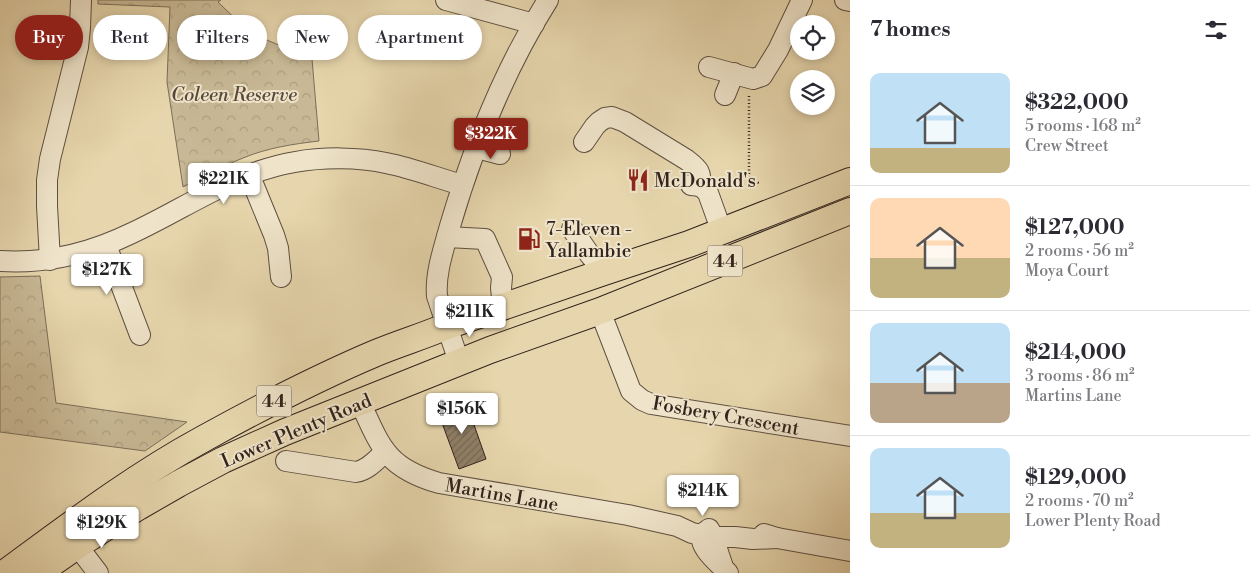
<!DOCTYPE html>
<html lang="en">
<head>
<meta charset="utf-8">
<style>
	:root { --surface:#fff; --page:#f2f2f3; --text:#2b2b33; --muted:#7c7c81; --line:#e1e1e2; --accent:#8f2418 }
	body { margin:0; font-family:"Libre Bodoni",serif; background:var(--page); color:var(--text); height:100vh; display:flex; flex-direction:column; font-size:19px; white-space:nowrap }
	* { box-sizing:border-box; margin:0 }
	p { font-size:16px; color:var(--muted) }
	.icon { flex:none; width:28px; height:28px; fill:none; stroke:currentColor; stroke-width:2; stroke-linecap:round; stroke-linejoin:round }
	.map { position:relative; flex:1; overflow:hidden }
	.side { display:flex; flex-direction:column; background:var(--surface); width:400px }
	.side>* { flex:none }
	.guide { position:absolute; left:15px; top:15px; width:475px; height:45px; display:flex; gap:10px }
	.controls { position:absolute; left:790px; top:15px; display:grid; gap:10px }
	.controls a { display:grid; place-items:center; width:45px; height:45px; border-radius:50%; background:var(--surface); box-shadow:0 2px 8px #0003; font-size:25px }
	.price { position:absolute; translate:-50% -42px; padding:0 11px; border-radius:5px; background:#fff; color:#222; font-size:16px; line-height:32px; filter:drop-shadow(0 1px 2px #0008) }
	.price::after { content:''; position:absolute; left:50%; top:30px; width:15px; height:11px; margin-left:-8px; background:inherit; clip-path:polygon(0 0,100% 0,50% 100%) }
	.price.on { background:var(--accent); color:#fff }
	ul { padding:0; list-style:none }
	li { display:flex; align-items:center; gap:15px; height:125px; padding:0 20px }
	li+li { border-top:1px solid var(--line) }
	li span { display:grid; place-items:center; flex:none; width:140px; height:100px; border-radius:10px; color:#555 }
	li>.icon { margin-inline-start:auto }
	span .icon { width:60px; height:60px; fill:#fffc; stroke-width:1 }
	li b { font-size:21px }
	h2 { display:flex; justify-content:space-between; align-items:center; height:60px; padding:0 20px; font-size:21px }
	.chip { padding:0 18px; border-radius:22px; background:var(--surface); box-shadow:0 2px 8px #0003; font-size:18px; line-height:45px }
	.chip.on { background:var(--accent); color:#fff }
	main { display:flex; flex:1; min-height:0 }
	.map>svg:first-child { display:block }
</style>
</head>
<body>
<main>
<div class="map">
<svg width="850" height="573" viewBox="0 0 850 573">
	<defs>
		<pattern id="forest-crowns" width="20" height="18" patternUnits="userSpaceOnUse" patternTransform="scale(1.25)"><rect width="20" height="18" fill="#c8b895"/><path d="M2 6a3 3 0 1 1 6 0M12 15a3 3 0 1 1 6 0" fill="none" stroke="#ac9e80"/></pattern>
		<pattern id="building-hatch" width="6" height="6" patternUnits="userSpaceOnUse" patternTransform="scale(1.25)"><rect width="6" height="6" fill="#908068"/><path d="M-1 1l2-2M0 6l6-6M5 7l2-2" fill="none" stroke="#766855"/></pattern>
	</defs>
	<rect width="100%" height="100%" fill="#e7d6ad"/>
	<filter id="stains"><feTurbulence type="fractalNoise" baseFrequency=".004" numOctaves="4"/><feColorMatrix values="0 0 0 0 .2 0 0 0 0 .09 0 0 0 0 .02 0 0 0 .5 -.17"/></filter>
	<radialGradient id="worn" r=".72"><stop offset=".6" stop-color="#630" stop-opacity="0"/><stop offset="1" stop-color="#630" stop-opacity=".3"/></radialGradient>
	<!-- forest -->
	<g fill="url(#forest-crowns)" stroke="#7c6e59">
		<path d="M 98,0 L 221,0 L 218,2 L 250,33 L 312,59 L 319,141 C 293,144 267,148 243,158 C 222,166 202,177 183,187 L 167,82 L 170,7 L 98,4 Z"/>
		<polygon points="40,276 56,403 187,422 145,451 0,432 0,277"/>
	</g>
	<!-- building -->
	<polygon fill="url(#building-hatch)" stroke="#31231d" points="466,402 486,459 459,469 438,412"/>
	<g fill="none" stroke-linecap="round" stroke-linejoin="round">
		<defs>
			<g id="minor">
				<polyline points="446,0 534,24"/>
				<polyline points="845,0 850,1"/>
				<polyline points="709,67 753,79 762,76 778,50 802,0"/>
				<polyline points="725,95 734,73"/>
				<path d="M 584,142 L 595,126 L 599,122 L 605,118 L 612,117 L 625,122 L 687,160 C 697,168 703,172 699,186"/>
				<polyline points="477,148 500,154"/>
				<polyline points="249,174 274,235 278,248 281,277"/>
				<polyline points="691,185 701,186 708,193 722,232"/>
				<polyline points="572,229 590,255 604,272"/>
				<polyline points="447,237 485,239 502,277 501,288 503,307"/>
				<polyline points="106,245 140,335"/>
				<polyline points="50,260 47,206 47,180 50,159 78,47 80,28 81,0"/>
				<path d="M 0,261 C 46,264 91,253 132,233 C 186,208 235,172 295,162 C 323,157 358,157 386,163 C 412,168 437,178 462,185"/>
				<polyline points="600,311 631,391 642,400 651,404 850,436"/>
				<path d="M 459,362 L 437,296 C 435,273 444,248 450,226 C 473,148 505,68 548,0"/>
				<path d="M 360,402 C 381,448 387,468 439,483 L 628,515 L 677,526 L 692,533 L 713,537 L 735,537 L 753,539 L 777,538"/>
				<path d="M 286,461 L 356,472 C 368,470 376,460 385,452"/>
				<polyline points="764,534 777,538 850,551"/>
				<polyline points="69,535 98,573"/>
				<path d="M 723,567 L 713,537 L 709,529 C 708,530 703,533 703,534 C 696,546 721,565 728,573"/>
			</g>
			<g id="major">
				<path d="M 5,573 C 69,526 133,477 203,439 C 259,408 317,378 376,353 C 400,343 424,336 447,326 L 604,272 L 689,244 L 850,181"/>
				<polyline points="38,573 78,545 138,507 178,484 223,460 285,432 490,350 600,311 850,211"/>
			</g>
		</defs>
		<!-- minor casing -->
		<use href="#minor" stroke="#5e5041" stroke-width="22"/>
		<!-- major casing -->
		<use href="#major" stroke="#31231d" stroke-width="28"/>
		<!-- path -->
		<path stroke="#31231d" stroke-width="2.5" stroke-dasharray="1 2.5" stroke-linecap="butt" d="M 749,96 L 749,174 C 751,180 753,181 759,183"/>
		<!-- minor -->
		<use href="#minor" stroke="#efe4ca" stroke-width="20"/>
		<!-- major -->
		<use href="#major" stroke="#e7d6ad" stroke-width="26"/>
	</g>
	<!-- icons -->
	<defs>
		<symbol id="restaurant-bare" viewBox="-9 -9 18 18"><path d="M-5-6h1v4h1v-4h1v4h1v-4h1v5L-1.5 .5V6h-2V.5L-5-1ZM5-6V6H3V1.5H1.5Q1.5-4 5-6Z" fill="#8f2418" stroke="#efe4ca" stroke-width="2.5" paint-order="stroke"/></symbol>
		<symbol id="fuel-bare" viewBox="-9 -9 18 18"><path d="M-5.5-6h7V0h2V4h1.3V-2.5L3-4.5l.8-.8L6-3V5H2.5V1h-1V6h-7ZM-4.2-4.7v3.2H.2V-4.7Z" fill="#8f2418" stroke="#efe4ca" stroke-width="2.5" paint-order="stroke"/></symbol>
	</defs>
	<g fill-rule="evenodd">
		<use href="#restaurant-bare" x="622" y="164" width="32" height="32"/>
		<use href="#fuel-bare" x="513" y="223" width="32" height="32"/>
	</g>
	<g text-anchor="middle" stroke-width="4" stroke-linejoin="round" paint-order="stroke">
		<!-- shield labels -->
		<g fill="#efe4ca" stroke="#6a5d51" stroke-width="1">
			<rect x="707.5" y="245.5" width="35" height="31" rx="4"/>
			<rect x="256.5" y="385.5" width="35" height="31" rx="4"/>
		</g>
		<g font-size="18" font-weight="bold" fill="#31231d">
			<text x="725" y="267">44</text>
			<text x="274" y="407">44</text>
		</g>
		<!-- park labels -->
		<g font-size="19" font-style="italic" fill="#57483b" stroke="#efe4ca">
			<text x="234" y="101">Coleen Reserve</text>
		</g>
		<!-- poi labels -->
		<g font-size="19" fill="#31231d" stroke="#efe4ca" text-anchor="start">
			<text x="654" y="187">McDonald's</text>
			<text x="546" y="235">7-Eleven -<tspan x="546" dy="22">Yallambie</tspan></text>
		</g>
		<!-- street labels -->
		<g font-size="19" fill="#31231d" stroke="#efe4ca">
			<text transform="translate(726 415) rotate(10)" y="7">Fosbery Crescent</text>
			<text transform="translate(296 430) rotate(-23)" y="7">Lower Plenty Road</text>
			<text transform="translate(502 494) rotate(10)" y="7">Martins Lane</text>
		</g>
	</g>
	<rect width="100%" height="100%" filter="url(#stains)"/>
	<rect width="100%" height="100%" fill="url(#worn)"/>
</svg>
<div class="controls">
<a><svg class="icon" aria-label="locate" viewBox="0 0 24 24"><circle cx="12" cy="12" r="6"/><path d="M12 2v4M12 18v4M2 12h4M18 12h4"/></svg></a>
<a><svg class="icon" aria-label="layers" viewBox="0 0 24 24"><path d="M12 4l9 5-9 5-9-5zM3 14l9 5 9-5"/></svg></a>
</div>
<b class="price on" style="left:491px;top:160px">$322K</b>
<b class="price" style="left:224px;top:205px">$221K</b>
<b class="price" style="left:107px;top:296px">$127K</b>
<b class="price" style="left:470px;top:338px">$211K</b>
<b class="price" style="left:462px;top:435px">$156K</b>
<b class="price" style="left:703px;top:517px">$214K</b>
<b class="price" style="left:102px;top:549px">$129K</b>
<div class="guide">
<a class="chip on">Buy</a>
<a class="chip">Rent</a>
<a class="chip">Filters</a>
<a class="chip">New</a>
<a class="chip">Apartment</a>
</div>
</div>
<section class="side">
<h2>7 homes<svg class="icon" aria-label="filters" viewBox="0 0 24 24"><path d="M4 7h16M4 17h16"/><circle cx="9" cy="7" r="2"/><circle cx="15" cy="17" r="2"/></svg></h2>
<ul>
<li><span style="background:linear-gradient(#bfe0f5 75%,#c2b280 0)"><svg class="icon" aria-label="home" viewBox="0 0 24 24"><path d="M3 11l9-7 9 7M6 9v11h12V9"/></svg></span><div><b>$322,000</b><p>5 rooms · 168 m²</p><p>Crew Street</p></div></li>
<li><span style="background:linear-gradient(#ffd9b3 60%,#c2b280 0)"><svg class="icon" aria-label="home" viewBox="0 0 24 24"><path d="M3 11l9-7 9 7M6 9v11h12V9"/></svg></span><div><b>$127,000</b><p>2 rooms · 56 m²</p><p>Moya Court</p></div></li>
<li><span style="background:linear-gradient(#bfe0f5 60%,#b9a48a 0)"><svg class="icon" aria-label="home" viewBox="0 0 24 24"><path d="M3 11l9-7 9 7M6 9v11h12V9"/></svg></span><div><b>$214,000</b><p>3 rooms · 86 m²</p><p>Martins Lane</p></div></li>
<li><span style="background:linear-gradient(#bfe0f5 65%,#c2b280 0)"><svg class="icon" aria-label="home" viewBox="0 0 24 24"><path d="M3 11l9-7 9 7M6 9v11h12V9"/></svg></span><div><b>$129,000</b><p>2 rooms · 70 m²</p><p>Lower Plenty Road</p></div></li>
</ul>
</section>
</main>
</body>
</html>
